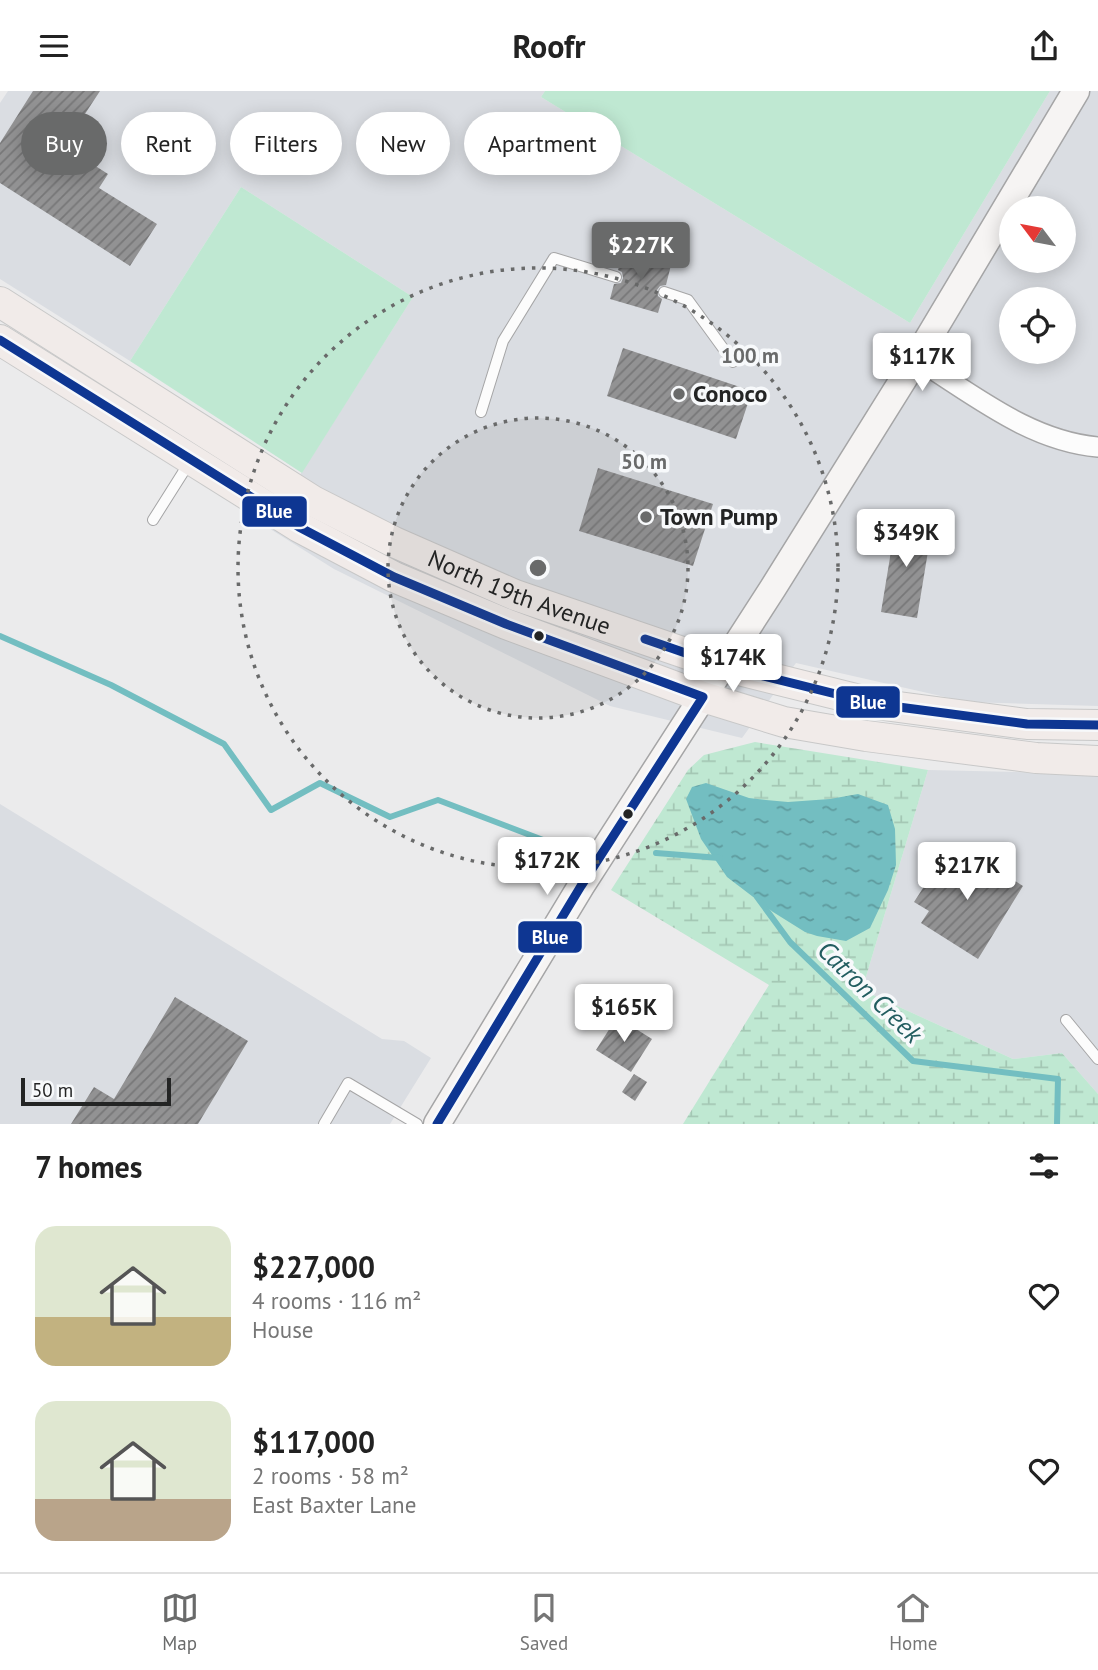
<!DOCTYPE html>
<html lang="en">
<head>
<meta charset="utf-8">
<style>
	:root { --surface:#fff; --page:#f2f2f2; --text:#222; --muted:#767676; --line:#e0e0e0; --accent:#696a6a }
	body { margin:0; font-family:"PT Sans",sans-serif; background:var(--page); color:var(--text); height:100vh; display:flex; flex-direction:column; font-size:26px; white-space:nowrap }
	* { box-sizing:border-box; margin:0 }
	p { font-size:23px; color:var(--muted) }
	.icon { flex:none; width:38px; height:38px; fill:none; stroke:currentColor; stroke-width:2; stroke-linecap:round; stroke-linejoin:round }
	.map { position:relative; height:1033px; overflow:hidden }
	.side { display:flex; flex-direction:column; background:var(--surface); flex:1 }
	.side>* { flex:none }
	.guide { position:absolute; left:21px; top:21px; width:700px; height:63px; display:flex; gap:14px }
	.needle { width:46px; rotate:302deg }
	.fabs { position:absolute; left:999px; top:105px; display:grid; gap:14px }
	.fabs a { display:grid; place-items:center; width:77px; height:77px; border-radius:50%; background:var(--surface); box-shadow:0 4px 18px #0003; font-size:35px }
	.scale { position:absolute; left:21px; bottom:18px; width:150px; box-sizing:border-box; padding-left:7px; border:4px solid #232424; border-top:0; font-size:19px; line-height:24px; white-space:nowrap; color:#232424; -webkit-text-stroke:5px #f7f9fb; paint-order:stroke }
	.price { position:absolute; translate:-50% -60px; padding:0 16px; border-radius:7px; background:#fff; color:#222; font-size:23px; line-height:46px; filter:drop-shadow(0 2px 4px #0008) }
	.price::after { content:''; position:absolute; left:50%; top:42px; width:21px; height:16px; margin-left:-10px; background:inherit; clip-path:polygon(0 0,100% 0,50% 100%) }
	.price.current { background:var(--accent); color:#fff }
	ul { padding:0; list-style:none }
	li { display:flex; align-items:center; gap:21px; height:175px; padding:0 35px }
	li span { display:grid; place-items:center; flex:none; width:196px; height:140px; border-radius:21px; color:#555 }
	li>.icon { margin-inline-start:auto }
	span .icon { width:84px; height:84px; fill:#fffc; stroke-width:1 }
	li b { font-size:30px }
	h2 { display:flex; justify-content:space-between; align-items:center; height:84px; padding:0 35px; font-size:30px }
	.chip { padding:0 24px; border-radius:32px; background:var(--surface); box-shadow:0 4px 18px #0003; font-size:24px; line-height:63px }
	.chip.current { background:var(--accent); color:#fff }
	header { display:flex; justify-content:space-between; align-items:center; height:91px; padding:0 35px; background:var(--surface); font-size:32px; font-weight:800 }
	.dock { display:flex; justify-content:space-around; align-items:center; height:98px; border-top:2px solid var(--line); background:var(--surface); font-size:19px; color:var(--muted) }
	.dock a { display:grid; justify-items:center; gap:4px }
	.dock .current { color:var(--accent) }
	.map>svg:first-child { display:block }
</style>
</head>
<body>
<header><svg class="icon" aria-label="menu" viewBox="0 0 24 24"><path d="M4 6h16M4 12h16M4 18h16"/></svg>Roofr<svg class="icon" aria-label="share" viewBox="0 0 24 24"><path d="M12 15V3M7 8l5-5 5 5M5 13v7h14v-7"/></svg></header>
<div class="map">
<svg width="1098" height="1033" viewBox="0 0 1098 1033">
	<defs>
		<pattern id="wetland-marsh" width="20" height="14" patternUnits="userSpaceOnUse" patternTransform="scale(1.75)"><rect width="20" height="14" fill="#bfe8d2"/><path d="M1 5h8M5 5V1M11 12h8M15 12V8" fill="none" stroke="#a4c7b4"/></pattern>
		<pattern id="water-ripples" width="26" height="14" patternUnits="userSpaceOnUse" patternTransform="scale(1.75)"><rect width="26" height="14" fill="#73bec1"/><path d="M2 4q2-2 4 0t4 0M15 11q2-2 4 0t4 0" fill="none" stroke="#5e9a9d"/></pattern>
		<pattern id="building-hatch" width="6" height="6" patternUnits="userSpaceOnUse" patternTransform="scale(1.75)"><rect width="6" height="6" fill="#929293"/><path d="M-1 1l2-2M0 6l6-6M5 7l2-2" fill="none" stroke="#777778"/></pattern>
	</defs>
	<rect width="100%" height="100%" fill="#ebebec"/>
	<!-- built -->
	<g fill="#dadde2" fill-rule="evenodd">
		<path d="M 8,0 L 545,0 L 541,6 L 910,232 L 1050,0 L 1098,0 L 1098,615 L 967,611 L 796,572 L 742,647 L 610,615 L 334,478 L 267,436 L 413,206 L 241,96 L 130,270 L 0,188 L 0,12 ZM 1012,117 L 1064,117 L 1064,170 L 1012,170 ZM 1012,208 L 1064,208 L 1064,261 L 1012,261 Z"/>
		<polygon points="928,679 1098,683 1098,1003 1062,962 1013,968 862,899"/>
		<polygon points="0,713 382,948 404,950 431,967 390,1033 0,1033"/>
	</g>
	<!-- green -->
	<g fill="#bfe8d2">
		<polygon points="545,0 1050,0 910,232 541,6"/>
		<polygon points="241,96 413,206 302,382 130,270"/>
	</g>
	<!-- wetland -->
	<polygon fill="url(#wetland-marsh)" points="755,651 928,679 862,899 1013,968 1062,962 1098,1003 1098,1033 683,1033 769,894 611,799 688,679 704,664"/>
	<!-- water -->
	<polygon fill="url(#water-ripples)" points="706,692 749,707 766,709 788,711 830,708 858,703 888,714 895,738 896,774 888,799 870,837 846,850 817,845 805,841 773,821 727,786 701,748 686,708 692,696"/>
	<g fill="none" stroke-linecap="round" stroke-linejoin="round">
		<!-- stream -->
		<g stroke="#73bec1" stroke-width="6">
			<polyline points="0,545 111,594 224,653 271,719 320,692 390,726 438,709 551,752"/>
			<polyline points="656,762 720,767"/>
			<polyline points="757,806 790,851 913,970 1058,988 1057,1033"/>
		</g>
	</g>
	<!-- building -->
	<g fill="url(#building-hatch)">
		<polygon points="33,0 100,0 64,55 108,83 99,97 157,133 130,175 0,92 0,52"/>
		<polygon points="623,160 671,174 666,194 660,195 657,199 658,205 662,208 658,222 610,208 614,193 621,192 623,187 622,181 618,179"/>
		<polygon points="623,257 752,300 736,348 607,305"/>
		<polygon points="598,377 713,413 693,475 579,440"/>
		<polygon points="896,430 932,436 917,527 881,521"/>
		<polygon points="969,761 1023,795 978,868 921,832 929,820 914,811 943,766 960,776"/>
		<polygon points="175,906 248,950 198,1033 71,1033 94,996 114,1008"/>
		<polygon points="617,926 652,948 631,981 596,959"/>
		<polygon points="634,983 647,991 635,1010 622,1001"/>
	</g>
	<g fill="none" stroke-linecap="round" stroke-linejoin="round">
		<defs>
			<g id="lane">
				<polyline points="664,201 688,209 733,271"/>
				<polyline points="481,321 503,250 554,167 616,186"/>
				<polyline points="153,429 189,372"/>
				<polyline points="1066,929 1098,968"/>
				<polyline points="324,1033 348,992 417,1033"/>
			</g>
			<path id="street" d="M 916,268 C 973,303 1029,350 1098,356"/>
			<polyline id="secondary" points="437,1033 581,795 773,497 916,268 1076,0"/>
			<g id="primary">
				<path id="s1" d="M 0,211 L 313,410 L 394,451 L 515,504 L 723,575 L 876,613 L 1027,633 L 1098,634"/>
				<polyline points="0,249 299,436 394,486 506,533 703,606 784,631 866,645 1036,667 1098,670"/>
			</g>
		</defs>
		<!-- lane casing -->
		<use href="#lane" stroke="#a5a5a6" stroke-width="12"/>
		<!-- street casing -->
		<use href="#street" stroke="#a5a5a6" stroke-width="22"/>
		<!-- secondary casing -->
		<use href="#secondary" stroke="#a5a5a6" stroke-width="29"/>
		<!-- primary casing -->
		<use href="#primary" stroke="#c8c8c8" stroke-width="32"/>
		<!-- lane -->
		<use href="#lane" stroke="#fcfcfc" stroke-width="10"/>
		<!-- street -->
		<use href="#street" stroke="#fcfcfc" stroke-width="19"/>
		<!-- secondary -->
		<use href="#secondary" stroke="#f6f4f3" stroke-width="26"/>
		<!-- primary -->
		<use href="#primary" stroke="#f1ebe9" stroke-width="30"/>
		<defs>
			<g id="bus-1">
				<polyline points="0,249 299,436 394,486 506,533 703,606 581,795 437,1033"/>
				<polyline points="645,548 723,575 876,613 1027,633 1098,634"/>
			</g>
		</defs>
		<!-- bus-1 casing -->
		<use href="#bus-1" stroke="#f7f9fb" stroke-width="14"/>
		<!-- bus-1 -->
		<use href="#bus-1" stroke="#0e3692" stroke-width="9"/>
	</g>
	<!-- distance rings -->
	<circle cx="538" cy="477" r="150" fill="#696a6a" fill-opacity=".12"/>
	<g fill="none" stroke="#696a6a" stroke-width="3.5" stroke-dasharray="3.5 7">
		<circle cx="538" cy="477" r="150"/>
		<circle cx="538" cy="477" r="300"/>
	</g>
	<!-- markers -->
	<g fill="#696a6a" stroke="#f7f9fb" stroke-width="2.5">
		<circle cx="679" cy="303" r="7"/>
		<circle cx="646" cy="426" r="7"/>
	</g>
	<g fill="#232424" stroke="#f7f9fb" stroke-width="2.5">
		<circle cx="539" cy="545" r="6"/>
		<circle cx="628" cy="723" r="6"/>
	</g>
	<g text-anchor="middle" stroke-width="7" stroke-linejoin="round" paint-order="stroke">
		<!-- poi labels -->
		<g font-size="24" font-weight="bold" fill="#232424" stroke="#f7f9fb" text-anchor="start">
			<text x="693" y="311">Conoco</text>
			<text x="660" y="434">Town Pump</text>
		</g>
		<!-- street labels -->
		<g font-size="24" fill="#232424" stroke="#f7f9fb">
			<text dy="8" stroke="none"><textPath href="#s1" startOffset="597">North 19th Avenue</textPath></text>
		</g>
		<!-- water labels -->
		<g font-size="26" font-style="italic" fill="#225d60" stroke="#f7f9fb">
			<text transform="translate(870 901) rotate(44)" y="9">Catron Creek</text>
		</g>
	</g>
	<circle cx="538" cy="477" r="10" fill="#696a6a" stroke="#f7f9fb" stroke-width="3.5"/>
	<g font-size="21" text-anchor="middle" font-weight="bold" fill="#696a6a" stroke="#f7f9fb" stroke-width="7" stroke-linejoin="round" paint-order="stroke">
		<text x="750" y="272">100 m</text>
		<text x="644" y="378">50 m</text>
	</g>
	<g stroke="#f7f9fb" stroke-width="2.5">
		<rect x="241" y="404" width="67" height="33" rx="7" fill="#0e3692"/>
		<rect x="835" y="594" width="66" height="34" rx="7" fill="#0e3692"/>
		<rect x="517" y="829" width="66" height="34" rx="7" fill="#0e3692"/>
	</g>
	<g font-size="19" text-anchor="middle" font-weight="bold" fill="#fff">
		<text x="274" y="427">Blue</text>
		<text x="868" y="618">Blue</text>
		<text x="550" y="853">Blue</text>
	</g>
</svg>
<div class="fabs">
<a><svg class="needle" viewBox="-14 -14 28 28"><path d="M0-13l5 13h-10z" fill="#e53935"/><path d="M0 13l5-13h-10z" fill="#767676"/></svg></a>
<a><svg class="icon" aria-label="locate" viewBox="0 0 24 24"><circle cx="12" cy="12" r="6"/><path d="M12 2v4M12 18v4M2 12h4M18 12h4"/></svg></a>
</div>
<div class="scale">50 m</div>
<b class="price current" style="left:641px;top:191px">$227K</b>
<b class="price" style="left:922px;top:302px">$117K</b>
<b class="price" style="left:906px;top:478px">$349K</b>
<b class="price" style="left:733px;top:603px">$174K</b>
<b class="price" style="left:547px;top:806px">$172K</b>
<b class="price" style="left:967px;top:811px">$217K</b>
<b class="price" style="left:624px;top:953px">$165K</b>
<div class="guide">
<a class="chip current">Buy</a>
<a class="chip">Rent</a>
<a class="chip">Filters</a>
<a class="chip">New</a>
<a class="chip">Apartment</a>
</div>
</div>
<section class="side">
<h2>7 homes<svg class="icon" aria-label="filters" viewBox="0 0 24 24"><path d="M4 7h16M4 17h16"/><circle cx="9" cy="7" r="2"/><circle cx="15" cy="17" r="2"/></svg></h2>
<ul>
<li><span style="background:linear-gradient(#dfe7d0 65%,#c2b280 0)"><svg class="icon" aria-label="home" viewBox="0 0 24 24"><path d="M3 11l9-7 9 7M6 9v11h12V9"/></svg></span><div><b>$227,000</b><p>4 rooms · 116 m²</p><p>House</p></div><svg class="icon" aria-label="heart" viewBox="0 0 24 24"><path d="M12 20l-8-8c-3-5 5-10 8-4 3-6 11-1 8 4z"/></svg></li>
<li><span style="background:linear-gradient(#dfe7d0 70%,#b9a48a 0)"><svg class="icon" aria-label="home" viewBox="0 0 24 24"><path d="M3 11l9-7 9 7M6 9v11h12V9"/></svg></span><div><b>$117,000</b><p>2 rooms · 58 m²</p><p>East Baxter Lane</p></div><svg class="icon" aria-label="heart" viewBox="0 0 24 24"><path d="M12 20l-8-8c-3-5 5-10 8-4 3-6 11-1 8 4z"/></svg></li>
</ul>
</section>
<nav class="dock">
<a class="current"><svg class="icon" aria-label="map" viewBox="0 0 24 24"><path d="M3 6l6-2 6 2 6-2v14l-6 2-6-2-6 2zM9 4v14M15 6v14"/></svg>Map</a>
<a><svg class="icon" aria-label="saved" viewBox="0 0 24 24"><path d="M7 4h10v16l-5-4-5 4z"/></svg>Saved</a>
<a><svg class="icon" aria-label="home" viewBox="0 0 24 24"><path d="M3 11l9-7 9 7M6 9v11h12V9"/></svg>Home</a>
</nav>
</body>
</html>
